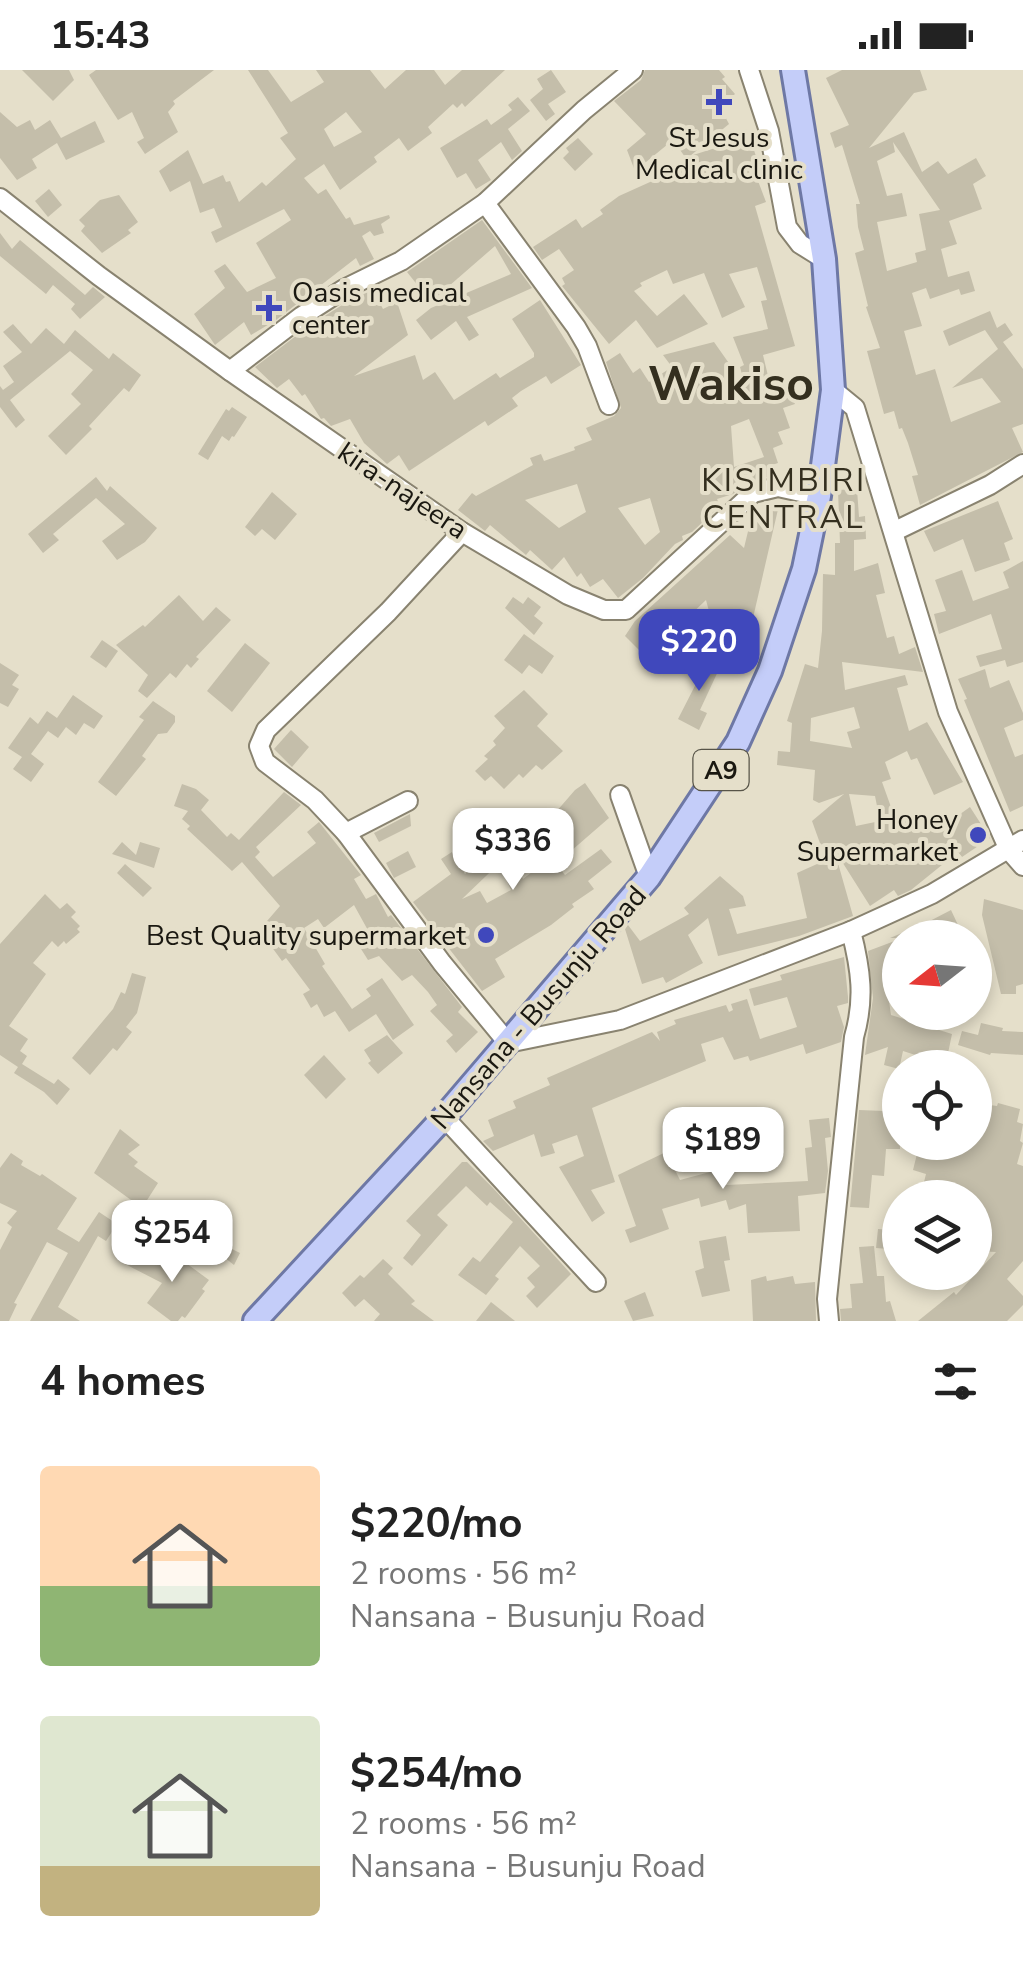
<!DOCTYPE html>
<html lang="en">
<head>
<meta charset="utf-8">
<style>
	:root { --surface:#fff; --page:#f2f2f2; --text:#222; --muted:#767676; --accent:#4048bc }
	body { margin:0; font-family:"Nunito Sans",sans-serif; background:var(--page); color:var(--text); height:100vh; display:flex; flex-direction:column; font-size:38px; white-space:nowrap }
	* { box-sizing:border-box; margin:0 }
	p { font-size:32px; color:var(--muted) }
	.icon { flex:none; width:55px; height:55px; fill:none; stroke:currentColor; stroke-width:2; stroke-linecap:round; stroke-linejoin:round }
	.map { position:relative; height:1251px; overflow:hidden }
	.side { display:flex; flex-direction:column; background:var(--surface); flex:1 }
	.side>* { flex:none }
	.needle { width:65px; rotate:253deg }
	.tools { position:absolute; left:882px; top:850px; display:grid; gap:20px }
	.tools a { display:grid; place-items:center; width:110px; height:110px; border-radius:50%; background:var(--surface); box-shadow:0 5px 15px #0003; font-size:50px }
	.price { position:absolute; translate:-50% -85px; padding:0 22px; border-radius:20px; background:#fff; color:#222; font-size:32px; line-height:65px; filter:drop-shadow(0 2px 5px #0008) }
	.price::after { content:''; position:absolute; left:50%; top:60px; width:30px; height:22px; margin-left:-15px; background:inherit; clip-path:polygon(0 0,100% 0,50% 100%) }
	.price.selected { background:var(--accent); color:#fff }
	ul { padding:0; list-style:none }
	li { display:flex; align-items:center; gap:30px; height:250px; padding:0 40px }
	li span { display:grid; place-items:center; flex:none; width:280px; height:200px; border-radius:10px; color:#555 }
	li>.icon { margin-inline-start:auto }
	span .icon { width:120px; height:120px; fill:#fffc; stroke-width:1 }
	li b { font-size:42px }
	h2 { display:flex; justify-content:space-between; align-items:center; height:120px; padding:0 40px; font-size:42px }
	.status { display:flex; justify-content:space-between; align-items:center; height:70px; padding:0 50px; background:var(--surface); direction:ltr }
	.status svg { height:28px; fill:currentColor }
	.map>svg:first-child { display:block }
</style>
</head>
<body>
<div class="status"><b>15:43</b><svg viewBox="0 0 49 12"><path d="M0 12V9h3v3zM5 12V6h3v6zM10 12V3h3v9zM15 12V0h3v12zM26 1h20v11H26zM47 4h2v5h-2z"/></svg></div>
<div class="map">
<svg width="1023" height="1251" viewBox="0 0 1023 1251">
	<rect width="100%" height="100%" fill="#e5dfca"/>
	<!-- building -->
	<g fill="#c4beaa" fill-rule="evenodd">
		<polygon points="22,0 69,0 74,10 53,31"/>
		<polygon points="96,0 214,0 173,31 175,34 168,42 178,62 145,84 137,72 144,68 132,42 118,50 89,5"/>
		<path d="M 248,0 L 268,0 L 291,32 L 324,12 L 316,0 L 370,0 L 385,19 L 406,0 L 434,0 L 445,15 L 462,0 L 505,0 L 465,37 L 462,33 L 457,38 L 453,34 L 428,57 L 432,63 L 408,81 L 399,68 L 374,87 L 377,92 L 340,120 L 324,94 L 304,108 L 318,124 L 326,119 L 346,149 L 350,147 L 354,155 L 389,145 L 390,148 L 381,154 L 384,163 L 374,166 L 370,161 L 362,166 L 374,189 L 360,196 L 356,188 L 276,250 L 251,265 L 244,252 L 215,275 L 194,244 L 225,218 L 214,201 L 225,194 L 247,222 L 276,208 L 256,173 L 291,150 L 284,139 L 216,173 L 211,162 L 222,157 L 214,138 L 200,143 L 190,111 L 170,122 L 159,101 L 188,80 L 203,114 L 223,105 L 226,112 L 230,111 L 239,132 L 262,112 L 266,116 L 296,89 L 280,68 L 288,63 ZM 346,42 L 362,62 L 334,77 L 324,59 Z"/>
		<polygon points="551,0 566,22 548,34 555,44 546,51 530,30 543,19 537,9"/>
		<path d="M 645,0 L 719,0 L 725,7 L 722,9 L 735,24 L 720,37 L 729,54 L 690,86 L 750,67 L 758,93 L 752,95 L 766,132 L 755,136 L 795,276 L 763,285 L 769,310 L 785,305 L 795,334 L 783,338 L 790,358 L 778,362 L 783,374 L 773,378 L 778,393 L 772,395 L 776,405 L 749,411 L 733,424 L 717,429 L 720,436 L 692,462 L 682,466 L 683,470 L 675,474 L 643,508 L 618,528 L 603,509 L 590,517 L 581,503 L 577,507 L 564,487 L 552,500 L 530,480 L 526,485 L 490,455 L 485,461 L 458,440 L 472,423 L 476,426 L 533,395 L 530,388 L 541,384 L 544,391 L 575,380 L 574,377 L 592,370 L 586,358 L 614,346 L 621,338 L 606,292 L 620,283 L 633,303 L 640,298 L 649,312 L 672,297 L 663,285 L 714,272 L 745,316 L 740,297 L 744,295 L 733,267 L 768,259 L 761,231 L 767,230 L 757,197 L 729,204 L 745,237 L 722,248 L 704,203 L 673,214 L 667,200 L 640,213 L 642,216 L 634,221 L 657,246 L 684,224 L 708,254 L 657,278 L 636,250 L 609,274 L 562,216 L 565,214 L 562,208 L 574,200 L 559,179 L 542,190 L 533,177 L 576,149 L 582,158 L 603,144 L 600,140 L 619,126 L 690,94 L 673,70 L 635,101 L 627,80 L 646,64 L 614,31 L 641,10 ZM 749,349 L 764,387 L 734,397 L 731,356 ZM 577,414 L 586,442 L 559,458 L 525,430 ZM 650,428 L 660,462 L 645,475 L 618,438 Z"/>
		<path d="M 842,0 L 920,0 L 927,20 L 914,23 L 869,78 L 904,62 L 922,102 L 938,91 L 948,104 L 976,88 L 986,106 L 973,114 L 982,139 L 949,151 L 957,174 L 941,179 L 948,207 L 969,201 L 975,221 L 961,225 L 959,219 L 930,229 L 926,218 L 912,223 L 922,256 L 904,261 L 916,305 L 935,299 L 951,352 L 1001,332 L 982,308 L 952,318 L 998,279 L 985,260 L 949,276 L 943,261 L 990,241 L 997,258 L 1005,253 L 1013,265 L 1003,272 L 1023,299 L 1023,354 L 1012,358 L 1023,382 L 920,435 L 912,406 L 918,405 L 908,373 L 902,358 L 899,359 L 894,341 L 884,344 L 867,281 L 880,278 L 866,237 L 868,236 L 855,183 L 864,180 L 858,157 L 856,134 L 860,134 L 842,75 L 835,78 L 830,63 L 849,55 L 826,8 ZM 893,72 L 940,140 L 919,144 L 926,180 L 915,183 L 917,192 L 887,201 L 877,152 L 907,146 L 902,123 L 887,126 L 877,91 L 895,82 Z"/>
		<polygon points="518,27 530,41 508,59 522,81 512,90 501,72 478,90 491,110 476,119 466,103 457,108 440,78 487,49 491,55 512,40 508,35"/>
		<polygon points="0,42 17,57 30,50 35,60 50,50 61,68 95,51 105,72 66,90 57,73 32,89 37,98 17,110 0,88"/>
		<polygon points="578,68 593,84 575,101 563,88 569,82 566,78"/>
		<polygon points="49,119 62,135 48,147 35,131"/>
		<polygon points="119,125 138,152 128,160 131,163 102,183 81,161 85,156 79,150 100,130"/>
		<polygon points="482,150 532,218 467,247 479,265 469,271 456,251 431,270 416,250 431,238 511,204 495,176 426,236 418,226 423,222 407,202"/>
		<polygon points="0,163 12,179 20,170 85,225 93,217 105,227 80,249 71,239 75,234 53,215 46,224 0,186"/>
		<polygon points="373,220 383,239 397,232 408,265 354,306 415,285 423,310 435,302 454,330 496,303 500,308 534,287 534,283 512,249 540,230 581,295 551,314 546,306 521,321 512,328 518,336 488,356 485,351 409,401 399,385 387,394 364,373 350,349 331,356 324,348 321,349 305,324 302,326 289,309 277,318 255,297 309,256 350,230"/>
		<polygon points="13,254 31,274 46,258 64,274 75,260 109,289 113,283 141,305 129,322 124,318 89,356 92,359 66,385 48,366 81,334 71,324 93,300 70,281 10,330 25,350 16,358 0,337 0,316 3,320 14,312 3,296 22,282 3,262"/>
		<polygon points="232,337 247,347 234,367 232,366 229,371 222,366 208,390 198,384 226,339 229,341"/>
		<polygon points="96,407 107,421 110,416 157,458 145,472 117,490 102,471 125,454 96,428 53,464 59,470 43,483 28,464"/>
		<path d="M 857,419 L 859,447 L 865,446 L 866,469 L 854,470 L 854,501 L 878,493 L 885,523 L 876,525 L 887,568 L 894,566 L 899,584 L 915,577 L 923,602 L 842,592 L 845,620 L 905,605 L 908,615 L 897,618 L 909,661 L 927,652 L 963,712 L 934,725 L 917,688 L 911,690 L 907,681 L 885,692 L 891,709 L 882,712 L 896,751 L 903,747 L 912,761 L 927,751 L 935,762 L 970,737 L 990,768 L 962,787 L 958,782 L 911,820 L 898,826 L 894,820 L 870,836 L 834,779 L 853,846 L 799,866 L 718,886 L 708,848 L 688,865 L 703,893 L 666,913 L 663,907 L 642,914 L 625,859 L 628,855 L 640,871 L 689,844 L 684,838 L 720,806 L 743,826 L 746,836 L 729,839 L 737,864 L 807,848 L 797,803 L 826,790 L 812,751 L 844,724 L 819,733 L 813,730 L 815,700 L 777,695 L 778,681 L 790,682 L 792,653 L 787,651 L 805,594 L 818,598 L 822,561 L 823,504 L 835,505 L 835,473 L 840,473 L 838,420 ZM 854,637 L 860,658 L 847,662 L 852,678 L 810,671 L 811,648 ZM 849,724 L 875,726 L 880,751 L 856,756 Z"/>
		<polygon points="272,422 297,444 275,470 262,459 255,466 245,457"/>
		<polygon points="998,431 1013,469 1004,473 1010,490 975,502 963,469 934,482 924,461"/>
		<polygon points="779,435 750,561 727,556 714,560 706,530 662,572 655,569 641,582 625,566 635,551 730,465 744,478 750,453"/>
		<polygon points="1023,491 1023,592 1007,597 1005,590 980,597 976,586 1002,579 991,544 939,564 934,544 946,541 935,510 962,500 973,531 1009,518 1003,502"/>
		<polygon points="179,525 203,551 216,537 231,550 196,587 199,589 191,598 187,594 176,608 170,603 147,628 138,621 148,605 116,575 143,555 145,557"/>
		<polygon points="513,527 523,534 528,527 541,537 534,546 543,553 534,565 505,538"/>
		<polygon points="524,564 554,586 542,604 529,595 522,604 504,590"/>
		<polygon points="102,570 118,581 106,598 90,587"/>
		<polygon points="245,573 270,593 232,642 207,621"/>
		<polygon points="699,587 720,597 700,640 707,643 699,660 678,649 700,606 693,603"/>
		<polygon points="0,593 19,605 12,615 19,619 8,637 0,633"/>
		<polygon points="985,599 990,618 1009,610 1023,643 1023,650 1004,658 1015,687 1023,684 1023,736 1010,742 964,630 967,629 958,609"/>
		<polygon points="524,620 548,644 537,656 563,681 542,700 536,695 523,708 519,704 504,719 491,706 485,711 475,701 488,689 484,686 496,675 493,671 505,658 494,646"/>
		<polygon points="73,625 103,646 94,659 84,653 76,665 66,657 58,668 48,661 31,684 44,694 31,712 13,699 22,687 8,678 30,647 38,654 47,641 57,648"/>
		<polygon points="153,631 175,646 175,652 167,663 158,664 142,686 146,689 116,726 98,712 144,650 139,647"/>
		<polygon points="291,660 309,677 292,697 274,679"/>
		<polygon points="585,713 609,748 556,794 565,805 601,779 612,792 588,811 594,819 572,834 574,837 551,855 495,889 505,907 482,921 413,832 451,804 441,789 452,782 465,804 494,776 484,757 494,752 510,783 462,829 480,821 487,833 511,820 506,809 520,802 523,809 549,789 544,784 562,762 549,750 575,720"/>
		<polygon points="182,714 196,719 209,730 201,740 227,767 231,763 239,770 284,722 301,735 256,777 260,782 255,787 273,807 316,773 307,762 319,752 361,805 354,809 366,829 376,824 388,847 391,845 462,937 458,942 478,962 456,983 446,971 453,965 430,941 437,935 428,922 412,905 402,911 379,886 368,890 356,871 370,864 354,835 324,858 318,849 304,858 325,894 322,896 352,939 371,926 366,919 382,908 414,955 393,970 376,944 349,962 335,941 324,947 317,934 311,938 303,924 310,920 286,888 282,891 271,876 277,872 261,858 280,836 242,792 232,801 187,759 190,756 182,749 188,741 174,736"/>
		<polygon points="410,744 411,756 379,772 374,763"/>
		<polygon points="122,772 136,785 140,772 160,778 154,798 112,784"/>
		<polygon points="408,781 416,797 394,808 386,793"/>
		<polygon points="125,794 152,818 143,827 117,803"/>
		<polygon points="45,824 60,839 67,833 76,842 71,847 80,856 77,859 80,862 66,874 64,871 58,877 52,871 33,893 46,904 9,956 28,969 20,981 27,986 22,994 54,1014 58,1009 70,1019 57,1035 44,1022 14,1003 18,997 0,985 0,874"/>
		<polygon points="984,829 1023,840 1023,914 1016,916 1016,924 1001,924 982,845"/>
		<polygon points="951,840 964,868 890,868 926,853"/>
		<polygon points="900,869 900,912 887,917 891,945 952,964 947,988 935,986 934,991 903,981 899,999 884,995 888,977 865,985 873,928 868,881"/>
		<polygon points="844,887 848,927 848,933 837,936 844,957 841,972 806,984 803,974 750,991 748,986 734,990 723,967 701,974 706,991 592,1038 615,1112 591,1120 605,1143 592,1152 559,1097 584,1086 577,1065 552,1074 555,1083 541,1087 534,1064 493,1081 483,1071 494,1066 488,1050 516,1038 513,1031 550,1015 547,1008 652,962 660,971 657,962 676,954 674,950 726,935 729,942 733,940 731,934 747,929 760,969 797,957 787,927 754,936 749,919 782,910 780,905"/>
		<polygon points="132,903 146,907 137,943 126,957 132,962 117,981 113,978 90,1005 72,988 113,939 121,922 125,924"/>
		<polygon points="981,953 1003,958 1002,961 1023,962 1023,985 991,983 990,985 958,975 962,961 978,965"/>
		<polygon points="387,965 403,983 378,1004 368,993 371,991 364,980"/>
		<polygon points="324,985 346,1009 326,1029 304,1005"/>
		<polygon points="975,1033 997,1036 998,1033 1020,1039 1017,1052 1023,1054 1020,1071 1023,1073 1017,1094 1023,1096 1023,1191 1007,1209 1023,1226 1023,1235 1007,1251 918,1251 954,1222 956,1225 996,1182 975,1181 975,1128 920,1128 926,1104 913,1100 920,1072 975,1072"/>
		<polygon points="884,1037 896,1038 895,1046 900,1046 900,1079 886,1079 884,1106 872,1105 869,1138 850,1137 859,1040 884,1041"/>
		<polygon points="829,1048 831,1067 825,1068 828,1101 825,1123 798,1126 800,1161 748,1163 746,1134 729,1140 726,1130 701,1137 699,1128 662,1139 669,1159 630,1173 625,1160 636,1156 618,1105 666,1082 680,1110 721,1099 726,1115 808,1111 805,1078 812,1077 809,1050"/>
		<polygon points="120,1059 140,1075 128,1084 138,1092 134,1096 158,1113 142,1138 94,1103"/>
		<polygon points="11,1083 23,1091 21,1095 40,1106 42,1104 77,1128 57,1159 79,1172 99,1142 117,1154 106,1171 98,1166 58,1237 80,1251 30,1251 68,1183 47,1172 14,1233 17,1234 9,1251 0,1251 0,1180 12,1157 7,1153 17,1141 0,1133 0,1098"/>
		<polygon points="462,1092 467,1092 493,1118 571,1204 537,1238 526,1226 535,1217 527,1208 540,1196 520,1176 495,1206 499,1209 486,1225 458,1205 473,1187 480,1192 513,1152 490,1132 487,1136 466,1116 437,1145 448,1155 412,1196 403,1188 421,1165 406,1151"/>
		<polygon points="202,1147 228,1167 222,1174 240,1183 234,1195 192,1162"/>
		<polygon points="878,1159 900,1161 900,1180 876,1178"/>
		<polygon points="726,1166 730,1190 724,1191 730,1221 702,1227 695,1201 704,1198 699,1171"/>
		<polygon points="874,1176 877,1206 884,1206 886,1232 890,1231 896,1251 841,1251 840,1239 852,1238 850,1214 863,1213 859,1177"/>
		<polygon points="132,1181 166,1198 175,1185 209,1210 202,1219 205,1221 185,1248 182,1246 178,1251 171,1251 147,1233 162,1213 125,1194"/>
		<polygon points="383,1189 393,1198 388,1204 415,1231 411,1234 434,1251 374,1251 380,1244 364,1229 355,1237 342,1223 360,1205 364,1208"/>
		<polygon points="766,1206 767,1211 793,1206 795,1214 815,1212 816,1251 753,1251 751,1210"/>
		<polygon points="645,1222 654,1246 633,1251 624,1231"/>
		<polygon points="491,1232 515,1251 476,1251"/>
	</g>
	<g fill="none" stroke-linecap="round" stroke-linejoin="round">
		<defs>
			<g id="minor">
				<polyline points="749,0 769,61 787,157 800,174 824,189"/>
				<polyline points="0,128 99,206 230,301 462,462 568,525 604,540 626,540 753,423 778,417 819,426"/>
				<polyline points="485,133 576,257 587,276 609,335"/>
				<polyline points="230,301 302,246 344,219 401,191 485,133 584,40 633,0"/>
				<polyline points="833,320 855,338 948,642 1009,780 1023,796"/>
				<polyline points="895,461 990,415 1023,394"/>
				<polyline points="462,462 388,542 266,660 259,676 265,692 315,730 346,763 442,893 508,973 620,950 851,861 932,824 1023,770"/>
				<polyline points="620,725 649,807"/>
				<polyline points="346,763 408,731"/>
				<polyline points="444,1047 596,1212"/>
				<path d="M 829,1251 L 827,1229 L 854,967 C 865,929 861,900 851,861"/>
			</g>
			<polyline id="major" points="255,1251 444,1047 649,807 738,672 770,601 804,499 819,426 833,320 824,189 793,0"/>
		</defs>
		<!-- minor casing -->
		<use href="#minor" stroke="#898370" stroke-width="22"/>
		<!-- major casing -->
		<use href="#major" stroke="#6e78a5" stroke-width="28"/>
		<!-- minor -->
		<use href="#minor" stroke="#fff" stroke-width="18"/>
		<!-- major -->
		<use href="#major" stroke="#c4cdf9" stroke-width="22"/>
	</g>
	<!-- markers -->
	<g fill="#4048bc" stroke="#e5dfca" stroke-width="4">
		<path d="M714 17h10v10h10v10h-10v10h-10v-10h-10v-10h10z"/>
		<path d="M264 223h10v10h10v10h-10v10h-10v-10h-10v-10h10z"/>
		<circle cx="978" cy="765" r="10"/>
		<circle cx="486" cy="865" r="10"/>
	</g>
	<g text-anchor="middle" stroke-width="8" stroke-linejoin="round" paint-order="stroke">
		<!-- shield labels -->
		<rect fill="#e5dfca" stroke="#575448" stroke-width="2.5" x="693.5" y="680" width="55" height="40" rx="8"/>
		<g font-size="25" font-weight="bold" fill="#1a1811">
			<text x="721" y="709">A9</text>
		</g>
		<!-- poi labels -->
		<g font-size="28" fill="#1a1811" stroke="#e5dfca" text-anchor="end">
			<text x="719" y="77" text-anchor="middle">St Jesus<tspan x="719" dy="32">Medical clinic</tspan></text>
			<text x="292" y="232" text-anchor="start">Oasis medical<tspan x="292" dy="32">center</tspan></text>
			<text x="958" y="759">Honey<tspan x="958" dy="32">Supermarket</tspan></text>
			<text x="466" y="875">Best Quality supermarket</text>
		</g>
		<!-- street labels -->
		<g font-size="28" fill="#1a1811" stroke="#e5dfca">
			<text transform="translate(403 420) rotate(34)" y="10">kira-najeera</text>
			<text transform="translate(538 937) rotate(-49)" y="10">Nansana - Busunju Road</text>
		</g>
		<!-- quarter labels -->
		<g font-size="32" letter-spacing="2.5" fill="#342f1f" stroke="#e5dfca">
			<text x="784" y="421">KISIMBIRI<tspan x="784" dy="37">CENTRAL</tspan></text>
		</g>
		<!-- town labels -->
		<g font-size="48" font-weight="bold" fill="#342f1f" stroke="#e5dfca">
			<text x="731" y="330">Wakiso</text>
		</g>
	</g>
</svg>
<div class="tools">
<a><svg class="needle" viewBox="-14 -14 28 28"><path d="M0-13l5 13h-10z" fill="#e53935"/><path d="M0 13l5-13h-10z" fill="#767676"/></svg></a>
<a><svg class="icon" aria-label="locate" viewBox="0 0 24 24"><circle cx="12" cy="12" r="6"/><path d="M12 2v4M12 18v4M2 12h4M18 12h4"/></svg></a>
<a><svg class="icon" aria-label="layers" viewBox="0 0 24 24"><path d="M12 4l9 5-9 5-9-5zM3 14l9 5 9-5"/></svg></a>
</div>
<b class="price selected" style="left:699px;top:624px">$220</b>
<b class="price" style="left:513px;top:823px">$336</b>
<b class="price" style="left:723px;top:1122px">$189</b>
<b class="price" style="left:172px;top:1215px">$254</b>
</div>
<section class="side">
<h2>4 homes<svg class="icon" aria-label="filters" viewBox="0 0 24 24"><path d="M4 7h16M4 17h16"/><circle cx="9" cy="7" r="2"/><circle cx="15" cy="17" r="2"/></svg></h2>
<ul>
<li><span style="background:linear-gradient(#ffd9b3 60%,#8fb573 0)"><svg class="icon" aria-label="home" viewBox="0 0 24 24"><path d="M3 11l9-7 9 7M6 9v11h12V9"/></svg></span><div><b>$220/mo</b><p>2 rooms · 56 m²</p><p>Nansana - Busunju Road</p></div></li>
<li><span style="background:linear-gradient(#dfe7d0 75%,#c2b280 0)"><svg class="icon" aria-label="home" viewBox="0 0 24 24"><path d="M3 11l9-7 9 7M6 9v11h12V9"/></svg></span><div><b>$254/mo</b><p>2 rooms · 56 m²</p><p>Nansana - Busunju Road</p></div></li>
</ul>
</section>
</body>
</html>
